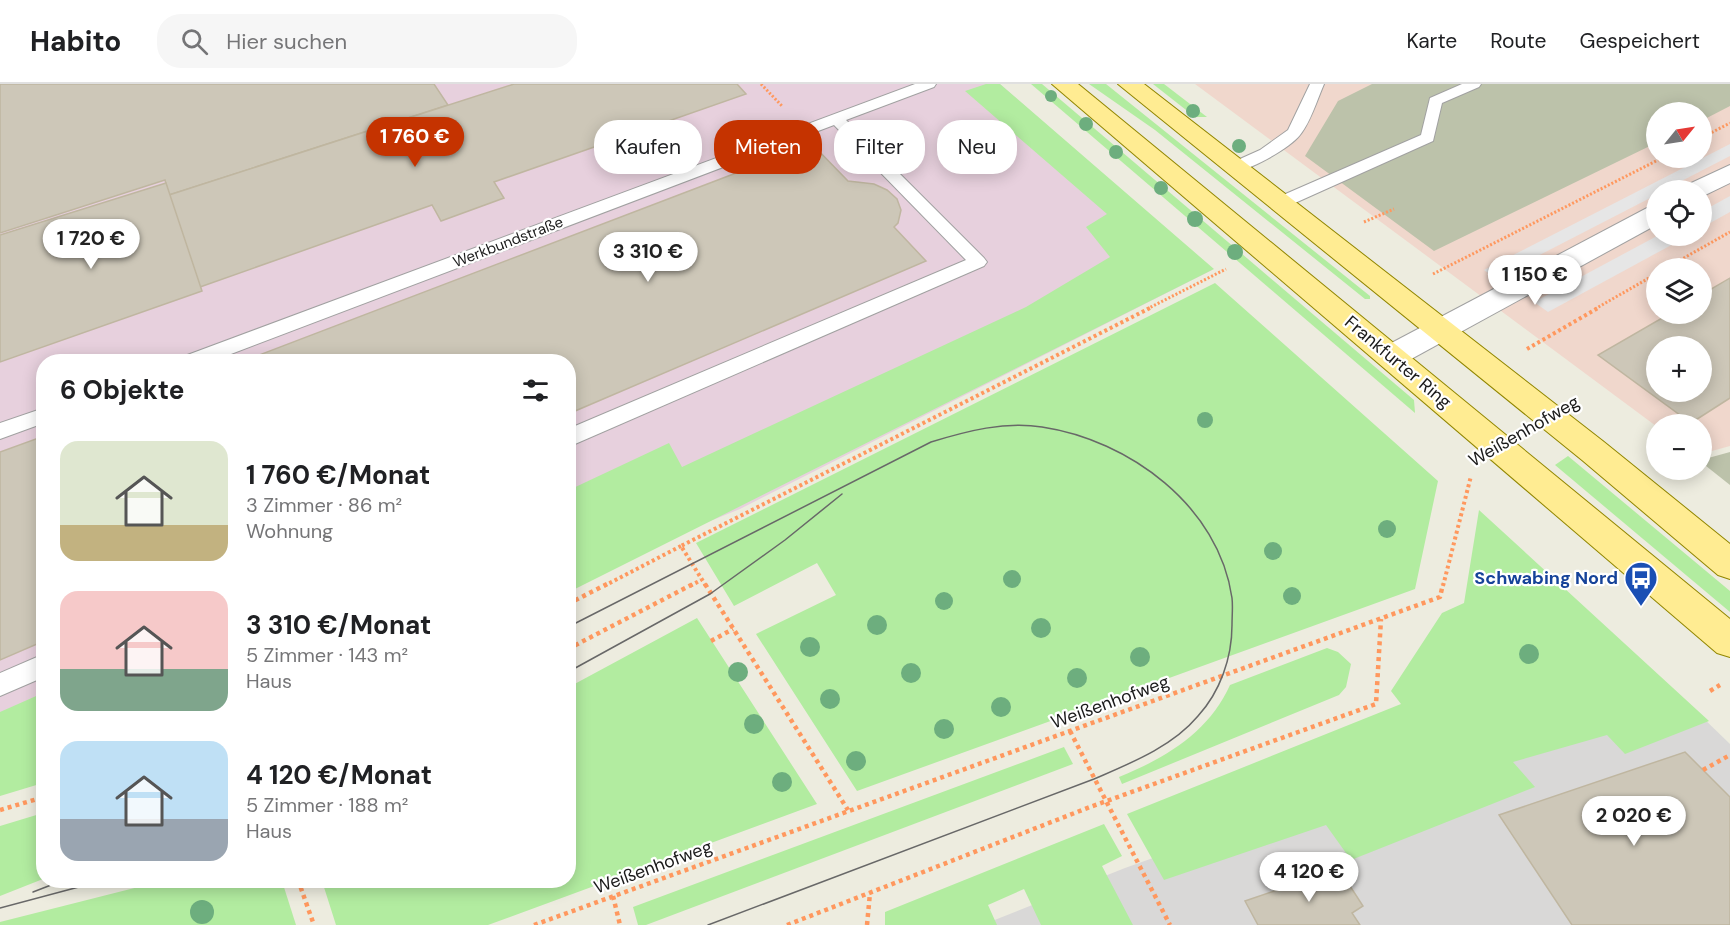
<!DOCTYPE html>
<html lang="de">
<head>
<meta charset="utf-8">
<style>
	:root { --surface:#fff; --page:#f6f6f6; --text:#202124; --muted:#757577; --line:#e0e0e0; --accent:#c53300 }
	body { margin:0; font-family:"DM Sans",sans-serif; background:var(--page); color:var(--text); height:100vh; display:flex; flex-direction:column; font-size:22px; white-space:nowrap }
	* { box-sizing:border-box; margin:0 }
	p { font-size:20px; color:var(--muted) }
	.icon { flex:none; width:33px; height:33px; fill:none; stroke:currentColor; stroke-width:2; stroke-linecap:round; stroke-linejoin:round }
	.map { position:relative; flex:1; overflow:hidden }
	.details { position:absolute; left:36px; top:270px; width:540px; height:534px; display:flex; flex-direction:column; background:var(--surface); border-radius:24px; box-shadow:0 3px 15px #0003 }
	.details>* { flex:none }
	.hud { position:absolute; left:594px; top:36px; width:570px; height:54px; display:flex; gap:12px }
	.needle { width:39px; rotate:60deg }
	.controls { position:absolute; left:1646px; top:18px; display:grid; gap:12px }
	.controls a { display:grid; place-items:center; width:66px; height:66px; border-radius:50%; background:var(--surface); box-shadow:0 3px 15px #0003; font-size:30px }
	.price { position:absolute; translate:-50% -51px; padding:0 14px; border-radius:21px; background:#fff; color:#222; font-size:20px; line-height:39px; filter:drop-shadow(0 2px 3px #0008) }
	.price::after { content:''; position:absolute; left:50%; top:36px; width:18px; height:14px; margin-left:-9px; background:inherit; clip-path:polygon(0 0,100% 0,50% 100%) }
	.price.on { background:var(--accent); color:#fff }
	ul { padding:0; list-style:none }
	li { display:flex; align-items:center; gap:18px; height:150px; padding:0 24px }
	li span { display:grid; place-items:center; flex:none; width:168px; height:120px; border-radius:18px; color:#555 }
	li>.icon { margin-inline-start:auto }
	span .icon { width:72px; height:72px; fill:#fffc; stroke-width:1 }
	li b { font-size:26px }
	h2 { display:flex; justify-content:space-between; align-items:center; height:72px; padding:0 24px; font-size:26px }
	.tag { padding:0 21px; border-radius:24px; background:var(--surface); box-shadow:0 3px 15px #0003; font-size:21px; line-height:54px }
	.tag.on { background:var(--accent); color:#fff }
	header { display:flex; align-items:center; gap:36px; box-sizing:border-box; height:84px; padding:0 30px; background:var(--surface); border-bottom:2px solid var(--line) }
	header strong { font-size:28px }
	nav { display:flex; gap:33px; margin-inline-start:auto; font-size:21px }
	.search { width:420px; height:54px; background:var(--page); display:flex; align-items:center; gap:15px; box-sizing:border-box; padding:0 21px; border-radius:24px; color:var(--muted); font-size:22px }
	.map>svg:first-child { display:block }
</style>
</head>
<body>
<header>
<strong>Habito</strong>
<div class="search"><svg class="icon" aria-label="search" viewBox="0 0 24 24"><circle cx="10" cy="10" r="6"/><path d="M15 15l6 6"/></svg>Hier suchen</div>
<nav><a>Karte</a><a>Route</a><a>Gespeichert</a></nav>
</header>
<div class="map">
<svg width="1730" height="841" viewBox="0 0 1730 841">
	<rect width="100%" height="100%" fill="#edecdf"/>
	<!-- residential -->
	<polygon fill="#d9d8d7" points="1699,630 1730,660 1730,841 982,841 1125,784 1251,739 1511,665"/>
	<!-- commercial -->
	<path fill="#f0d7cc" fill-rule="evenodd" d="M 1195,0 L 1730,0 L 1730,362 L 1701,370 L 1701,340 L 1656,340 L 1656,342 ZM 1656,28 L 1701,28 L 1701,74 L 1656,74 ZM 1656,106 L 1701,106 L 1701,152 L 1656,152 ZM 1656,184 L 1701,184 L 1701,230 L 1656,230 ZM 1656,262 L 1701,262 L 1701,308 L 1656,308 Z"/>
	<!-- industrial -->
	<polygon fill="#e7d0dd" points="0,0 1000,0 1212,186 740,425 569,494 568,278 44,278 43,688 0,702"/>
	<!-- construction -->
	<g fill="#bcc2aa">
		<polygon points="1372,0 1730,0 1730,22 1701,37 1701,28 1656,28 1656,59 1434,167 1305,72 1338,17"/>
		<polygon points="1730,368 1730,401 1701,378 1701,376"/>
	</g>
	<!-- grass -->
	<g fill="#b2eca0">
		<polygon points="986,0 1000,0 1214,185 569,508 569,406 669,359 682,383 1026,223 1110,173 1086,143 1107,130 965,7"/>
		<polygon points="1031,0 1042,0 1414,316 1415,329"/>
		<polygon points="1089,0 1106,0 1370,212 1370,215 1365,215 1155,46"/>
		<polygon points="1153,0 1164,0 1207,33 1195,33"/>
		<polygon points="1215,199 1438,397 1415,505 857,707 756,550 836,511 817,479 734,522 696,459"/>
		<polygon points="1568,372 1730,507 1730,528 1555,381"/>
		<polygon points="1479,426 1709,637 1625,670 1607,651 1513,678 1535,703 1351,776 1326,741 1164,796 1127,730 1401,620 1391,607 1442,529 1464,519"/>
		<polygon points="697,534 817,720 488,841 336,841 322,797 568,796 569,603"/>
		<path d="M 1327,564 L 1338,568 L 1351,580 L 1346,603 L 1339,611 L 1122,700 L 1119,693 C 1166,674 1209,648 1230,601 Z"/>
		<polygon points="43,609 43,699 0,712 0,628"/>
		<polygon points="1064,663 1073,680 646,841 638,841 633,823"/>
		<polygon points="43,729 43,795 0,812 0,742"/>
		<polygon points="1104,740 1122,772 1102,782 1133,841 1041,841 1024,805 988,821 997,841 885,841 885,828"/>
		<polygon points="166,796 282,797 296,841 0,841 0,838"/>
	</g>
	<!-- parking -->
	<g fill="#e6e6e6">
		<polygon points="1730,60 1730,72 1664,106 1656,106 1656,111 1495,194 1484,186"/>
		<polygon points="1730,112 1730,128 1701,144 1701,128"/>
		<polygon points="1657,152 1688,152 1548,228 1534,218"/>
	</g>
	<!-- building -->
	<g fill="#cdc7b8" stroke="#bfb6a0" stroke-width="1.5" fill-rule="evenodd">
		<polygon points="0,0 434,0 448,21 169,111 165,96 0,149"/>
		<polygon points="514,0 737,0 746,10 494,98 504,114 441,137 432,121 200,203 169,111"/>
		<polygon points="812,60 848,97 874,100 887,106 897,115 901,126 898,139 894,143 926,177 568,330 568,278 241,278"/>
		<polygon points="166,99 202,207 0,278 0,151"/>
		<path d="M 1730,194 L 1730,314 L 1691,339 L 1598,271 L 1669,230 L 1701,230 L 1701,211 ZM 1656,262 L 1701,262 L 1701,308 L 1656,308 Z"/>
		<polygon points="44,352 44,557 0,576 0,368"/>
		<polygon points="1685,668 1730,713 1730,841 1572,841 1499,731"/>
		<polygon points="1339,785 1363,822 1352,829 1360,841 1258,841 1245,817"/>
	</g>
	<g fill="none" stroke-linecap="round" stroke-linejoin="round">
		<defs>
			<g id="service">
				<polygon points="915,0 936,0 934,3 846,36 984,174 987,178 984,182 575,360 568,362 568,345 966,176 834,41 210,278 180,278 182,273"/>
				<path d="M 1310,0 L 1324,0 C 1317,16 1311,37 1300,51 C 1291,63 1246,90 1231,87 L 1229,83 L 1231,79 L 1260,66 L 1288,46 Z"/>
				<polygon points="1462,0 1481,0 1479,3 1442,19 1433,57 1286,123 1274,123 1272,119 1274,115 1421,51 1430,14"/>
				<polygon points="44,324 44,339 0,355 0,339"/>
				<polygon points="44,570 44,593 0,612 0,589"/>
			</g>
			<g id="minor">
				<polygon points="1730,81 1730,99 1701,113 1701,106 1685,106 1689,100"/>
				<polygon points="1656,121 1656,141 1402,280 1392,283 1382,280 1377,272 1382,264 1647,124"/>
			</g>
			<g id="primary">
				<polygon points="1052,0 1078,0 1730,535 1730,573 1717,569"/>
				<polygon points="1118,0 1144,0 1604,358 1730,460 1730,495 1718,491 1582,376"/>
			</g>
		</defs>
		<!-- service casing -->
		<use href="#service" stroke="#a1a1a1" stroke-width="2"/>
		<!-- minor casing -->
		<use href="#minor" stroke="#a1a1a1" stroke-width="2"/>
		<!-- primary casing -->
		<use href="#primary" stroke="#918600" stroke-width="2"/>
		<!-- path-far2 -->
		<g stroke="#ff985e" stroke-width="3" stroke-dasharray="2 2" stroke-linecap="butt">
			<polyline points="761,0 782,22"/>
			<polyline points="1701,54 1730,39"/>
			<polyline points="1364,138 1394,125"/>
			<polyline points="1666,184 1730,148"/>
			<polyline points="1433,190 1662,74"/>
			<polyline points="1147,225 1226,185"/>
			<polyline points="1595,225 1656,190"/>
		</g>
		<!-- path-far1 -->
		<g stroke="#ff985e" stroke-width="4" stroke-dasharray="3 3" stroke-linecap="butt">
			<polyline points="1527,265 1598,224"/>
			<polyline points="604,502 681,462"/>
			<polyline points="690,502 701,496"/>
			<polyline points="706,502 681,462 1150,224"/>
			<polyline points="1443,502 1471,392"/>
		</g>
		<!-- path -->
		<g stroke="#ff985e" stroke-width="4.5" stroke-dasharray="4 4" stroke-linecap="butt">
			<polyline points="705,500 848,726"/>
			<polyline points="568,520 607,500"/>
			<polyline points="711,557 733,545"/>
			<polyline points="568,565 693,500"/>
			<polyline points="1710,607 1720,601"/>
			<polyline points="1070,647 1170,841"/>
			<polyline points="1703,686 1730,671"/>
			<polyline points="0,726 44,713"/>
			<polyline points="298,796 314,841"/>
			<polyline points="613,812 620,841"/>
			<polyline points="534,841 1440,513 1443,500"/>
			<polyline points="787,841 1090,723 1376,620 1381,535"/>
			<polyline points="867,841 870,809"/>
		</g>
		<!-- service -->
		<use href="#service" fill="#fff" fill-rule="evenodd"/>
		<!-- minor -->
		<use href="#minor" fill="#fff" fill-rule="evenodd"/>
		<!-- primary -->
		<use href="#primary" fill="#ffec92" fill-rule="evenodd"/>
		<!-- tram -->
		<g stroke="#686868" stroke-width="1.5">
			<path d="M 568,543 L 931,358 C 967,347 1005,337 1042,343 C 1129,356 1219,422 1232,514 C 1233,522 1232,532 1232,541 C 1232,574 1220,608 1198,632 C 1172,663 1131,679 1094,695 L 708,841"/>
			<polyline points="568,588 710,510 785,456 842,410"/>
			<polyline points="33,808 64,796"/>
			<polyline points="0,824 105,796"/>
		</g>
	</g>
	<!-- trees -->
	<g fill="#6dae7e">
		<circle cx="1051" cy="12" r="6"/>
		<circle cx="1193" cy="27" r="7"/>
		<circle cx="1086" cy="40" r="7"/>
		<circle cx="1239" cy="62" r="7"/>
		<circle cx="1116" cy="68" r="7"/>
		<circle cx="1161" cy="104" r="7"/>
		<circle cx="1195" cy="135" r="8"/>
		<circle cx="1235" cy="168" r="8"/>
		<circle cx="1205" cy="336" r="8"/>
		<circle cx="1387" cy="445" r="9"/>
		<circle cx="1273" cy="467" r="9"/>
		<circle cx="1012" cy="495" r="9"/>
		<circle cx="1292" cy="512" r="9"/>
		<circle cx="944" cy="517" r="9"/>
		<circle cx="877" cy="541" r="10"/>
		<circle cx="1041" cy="544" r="10"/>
		<circle cx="810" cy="563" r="10"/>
		<circle cx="1529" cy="570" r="10"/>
		<circle cx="1140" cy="573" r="10"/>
		<circle cx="738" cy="588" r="10"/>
		<circle cx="911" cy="589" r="10"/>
		<circle cx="1077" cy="594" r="10"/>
		<circle cx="830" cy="615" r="10"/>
		<circle cx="1001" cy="623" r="10"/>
		<circle cx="754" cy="640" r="10"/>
		<circle cx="944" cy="645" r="10"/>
		<circle cx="856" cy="677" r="10"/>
		<circle cx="782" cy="698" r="10"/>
		<circle cx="202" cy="828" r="12"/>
	</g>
	<!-- icons -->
	<defs>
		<symbol id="bus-pin" viewBox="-11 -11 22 30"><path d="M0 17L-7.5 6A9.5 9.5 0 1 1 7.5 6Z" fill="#1a4fb4" stroke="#fff"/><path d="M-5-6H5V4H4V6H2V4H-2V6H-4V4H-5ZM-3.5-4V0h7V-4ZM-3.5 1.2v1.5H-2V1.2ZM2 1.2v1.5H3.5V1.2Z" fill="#fff"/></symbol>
	</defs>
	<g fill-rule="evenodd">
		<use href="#bus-pin" x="1622" y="475" width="38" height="52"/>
	</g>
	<g text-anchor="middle" stroke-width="4.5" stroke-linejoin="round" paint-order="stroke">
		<!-- far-street labels -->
		<g font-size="15" fill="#1a1a1a" stroke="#fff">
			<text transform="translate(508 158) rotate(-21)" y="5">Werkbundstraße</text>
		</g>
		<!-- street labels -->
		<g font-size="18" fill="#1a1a1a" stroke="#fff">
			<text transform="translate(1398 278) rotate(40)" y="6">Frankfurter Ring</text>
			<text transform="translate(1524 347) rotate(-30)" y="6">Weißenhofweg</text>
			<text transform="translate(1110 618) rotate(-20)" y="6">Weißenhofweg</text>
			<text transform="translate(653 783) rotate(-20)" y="6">Weißenhofweg</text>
		</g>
		<!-- transit labels -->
		<g font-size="18" font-weight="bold" fill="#164399" stroke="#fff" text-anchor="end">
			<text x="1618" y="500">Schwabing Nord</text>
		</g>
	</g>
</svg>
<div class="controls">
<a><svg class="needle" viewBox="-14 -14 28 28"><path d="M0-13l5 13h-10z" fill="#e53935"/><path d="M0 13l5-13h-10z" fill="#757577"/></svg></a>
<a><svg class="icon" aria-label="locate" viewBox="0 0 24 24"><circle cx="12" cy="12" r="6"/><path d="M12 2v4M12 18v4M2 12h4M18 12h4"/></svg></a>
<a><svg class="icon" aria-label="layers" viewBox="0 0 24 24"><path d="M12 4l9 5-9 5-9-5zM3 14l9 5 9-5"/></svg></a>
<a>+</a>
<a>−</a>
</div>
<b class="price on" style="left:415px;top:84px">1 760 €</b>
<b class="price" style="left:91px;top:186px">1 720 €</b>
<b class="price" style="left:648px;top:199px">3 310 €</b>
<b class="price" style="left:1535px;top:222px">1 150 €</b>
<b class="price" style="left:1634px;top:763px">2 020 €</b>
<b class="price" style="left:1309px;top:819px">4 120 €</b>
<div class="hud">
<a class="tag">Kaufen</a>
<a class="tag on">Mieten</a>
<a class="tag">Filter</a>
<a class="tag">Neu</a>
</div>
<section class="details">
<h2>6 Objekte<svg class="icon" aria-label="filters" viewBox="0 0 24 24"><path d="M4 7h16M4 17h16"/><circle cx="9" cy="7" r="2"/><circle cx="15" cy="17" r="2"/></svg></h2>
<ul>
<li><span style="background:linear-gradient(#dfe7d0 70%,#c2b280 0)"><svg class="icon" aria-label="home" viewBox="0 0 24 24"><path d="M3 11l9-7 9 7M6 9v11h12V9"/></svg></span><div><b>1 760 €/Monat</b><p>3 Zimmer · 86 m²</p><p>Wohnung</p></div></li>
<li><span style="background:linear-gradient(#f6c9c9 65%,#7fa58c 0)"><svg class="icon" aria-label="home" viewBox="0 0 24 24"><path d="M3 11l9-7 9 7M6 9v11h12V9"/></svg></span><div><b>3 310 €/Monat</b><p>5 Zimmer · 143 m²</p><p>Haus</p></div></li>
<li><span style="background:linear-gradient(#bfe0f5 65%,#9aa5b1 0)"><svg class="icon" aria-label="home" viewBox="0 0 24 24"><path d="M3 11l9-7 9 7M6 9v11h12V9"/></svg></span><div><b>4 120 €/Monat</b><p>5 Zimmer · 188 m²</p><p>Haus</p></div></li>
</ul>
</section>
</div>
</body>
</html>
